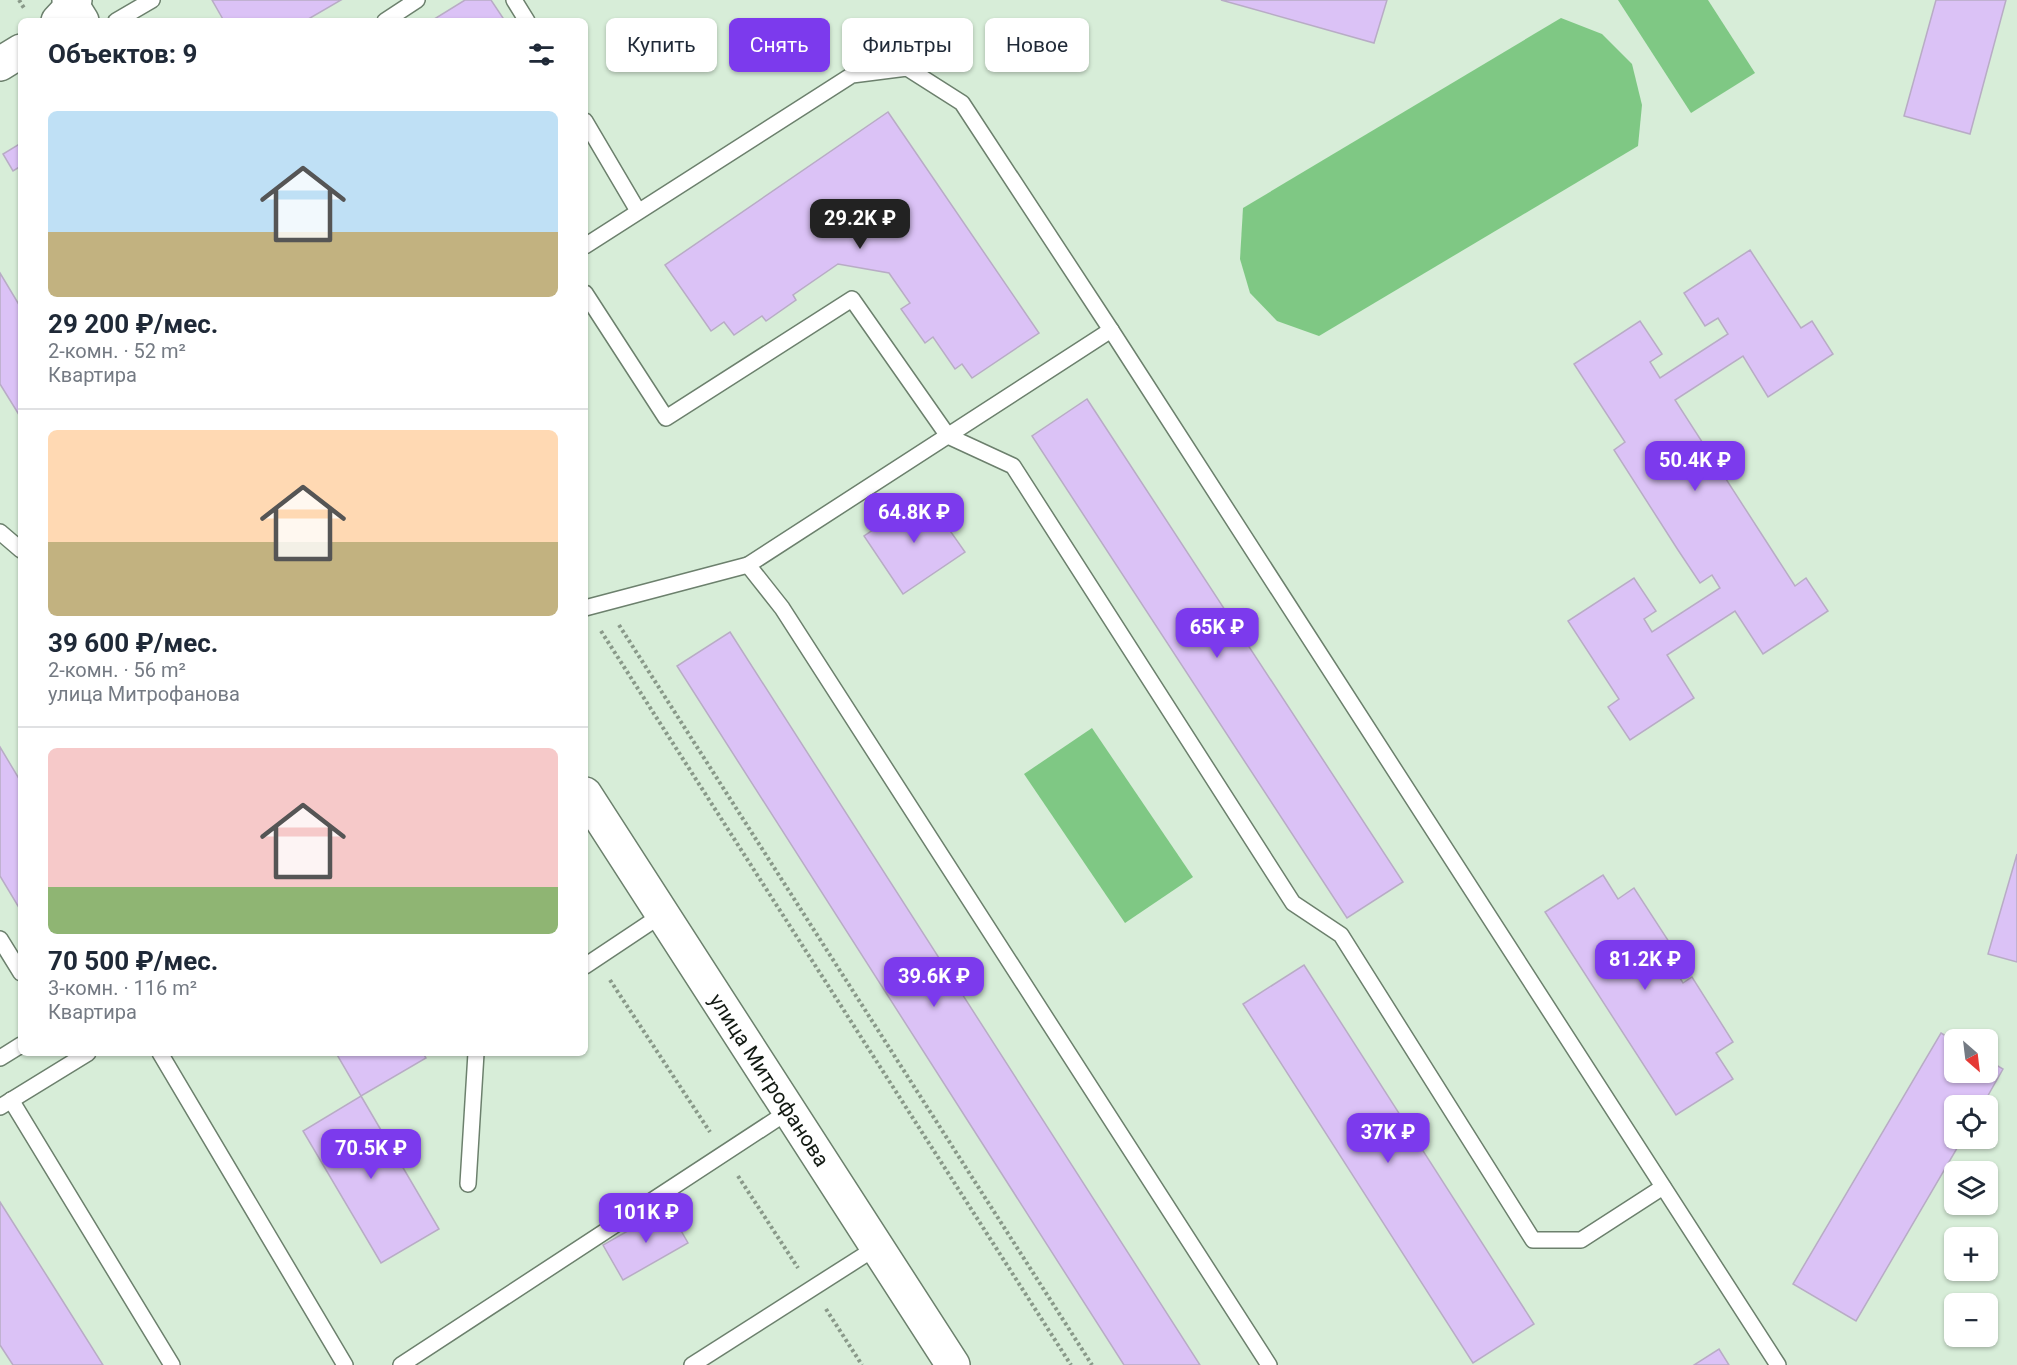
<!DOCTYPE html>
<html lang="ru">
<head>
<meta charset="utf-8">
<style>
	:root { --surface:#fff; --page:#f6f6f7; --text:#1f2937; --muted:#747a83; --line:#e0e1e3; --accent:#7c3aed }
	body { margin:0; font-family:Roboto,sans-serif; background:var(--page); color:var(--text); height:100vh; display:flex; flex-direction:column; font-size:22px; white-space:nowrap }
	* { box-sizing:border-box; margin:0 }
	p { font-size:20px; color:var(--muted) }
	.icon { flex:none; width:33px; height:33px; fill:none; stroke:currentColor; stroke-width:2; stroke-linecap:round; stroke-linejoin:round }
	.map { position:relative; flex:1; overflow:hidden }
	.drawer { position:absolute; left:18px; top:18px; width:570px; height:1038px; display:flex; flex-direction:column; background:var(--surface); border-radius:9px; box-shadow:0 2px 4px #0004 }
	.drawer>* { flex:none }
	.guide { position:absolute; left:606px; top:18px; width:570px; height:54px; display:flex; gap:12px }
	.needle { width:39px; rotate:152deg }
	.fabs { position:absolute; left:1944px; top:1029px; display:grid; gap:12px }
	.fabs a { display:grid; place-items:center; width:54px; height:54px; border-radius:9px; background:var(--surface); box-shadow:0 2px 4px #0004; font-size:30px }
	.price { position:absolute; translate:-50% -51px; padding:0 14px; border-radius:12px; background:var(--accent); color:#fff; font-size:20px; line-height:39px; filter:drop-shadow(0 2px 3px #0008) }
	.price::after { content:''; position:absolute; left:50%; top:36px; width:18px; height:14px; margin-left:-9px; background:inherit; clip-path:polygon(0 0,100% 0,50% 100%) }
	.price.active { background:#222; color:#fff }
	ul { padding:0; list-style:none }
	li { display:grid; align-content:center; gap:12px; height:318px; padding:0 30px }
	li+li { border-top:2px solid var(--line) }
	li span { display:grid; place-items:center; height:186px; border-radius:9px; color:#555 }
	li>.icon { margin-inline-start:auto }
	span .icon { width:108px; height:108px; fill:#fffc; stroke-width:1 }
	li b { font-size:26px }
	h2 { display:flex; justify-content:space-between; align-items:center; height:72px; padding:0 30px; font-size:26px }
	.chip { padding:0 21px; border-radius:9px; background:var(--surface); box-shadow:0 2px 4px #0004; font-size:21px; line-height:54px }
	.chip.active { background:var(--accent); color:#fff }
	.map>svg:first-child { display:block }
</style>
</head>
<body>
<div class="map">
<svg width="2017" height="1365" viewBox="0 0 2017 1365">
	<rect width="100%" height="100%" fill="#d7edd8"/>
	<!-- green -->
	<g fill="#7fc884">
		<polygon points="1618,0 1708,0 1755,73 1691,113"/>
		<polygon points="1561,18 1602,34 1632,64 1642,105 1638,146 1319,336 1277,321 1250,293 1240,259 1243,208"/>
		<polygon points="1092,728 1193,877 1125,923 1024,774"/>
	</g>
	<!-- building -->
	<g fill="#dbc2f6" stroke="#b8acc5" stroke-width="1.5">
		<polygon points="212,0 341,0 305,21 224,21"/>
		<polygon points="465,0 491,0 505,21 431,21"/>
		<polygon points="1221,0 1387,0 1374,43"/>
		<polygon points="1936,0 2006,0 1970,134 1904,116"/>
		<polygon points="888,112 1039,333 972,378 962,364 955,369 933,337 925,343 901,309 910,303 889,273 838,264 793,295 796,300 766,321 762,316 734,335 724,322 711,331 665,265"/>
		<polygon points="21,143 21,166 13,171 3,154"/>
		<polygon points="1750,250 1801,328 1812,321 1833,354 1768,397 1743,356 1675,400 1795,586 1806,578 1828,611 1763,654 1735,611 1667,655 1694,698 1630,740 1608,707 1619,699 1568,621 1634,578 1656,611 1644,619 1652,632 1720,588 1712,575 1700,583 1678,550 1614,450 1625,442 1574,364 1640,321 1662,354 1650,362 1660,378 1728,334 1718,318 1705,326 1684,293"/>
		<polygon points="0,273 21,308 21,418 0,384"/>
		<polygon points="1087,399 1403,882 1347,918 1032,436"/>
		<polygon points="925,495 965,552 903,594 864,536"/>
		<polygon points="730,632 1200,1365 1124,1365 677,666"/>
		<polygon points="0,747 21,782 21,911 0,876"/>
		<polygon points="2017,854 2017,962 1988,954"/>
		<polygon points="1603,875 1618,899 1634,888 1675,951 1667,957 1683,983 1692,977 1733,1042 1716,1053 1733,1079 1676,1115 1545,912"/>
		<polygon points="1304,965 1534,1324 1473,1363 1243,1004"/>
		<polygon points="1941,1033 1954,1041 1954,1072 1988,1072 1988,1060 2003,1069 1982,1106 1954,1106 1954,1138 1963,1138 1856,1321 1793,1284"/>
		<polygon points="336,1053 423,1053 426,1058 361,1096"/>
		<polygon points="361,1096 439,1229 381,1263 303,1131"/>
		<polygon points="0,1202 52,1284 103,1365 13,1365 0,1345"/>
		<polygon points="668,1208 688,1243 623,1280 603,1245"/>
		<polygon points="1719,1349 1729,1365 1694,1365"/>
	</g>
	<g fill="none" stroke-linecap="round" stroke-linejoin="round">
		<defs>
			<g id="service">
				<polyline points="514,0 527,21"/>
				<polyline points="116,21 152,0"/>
				<polyline points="385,21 417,0"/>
				<polyline points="585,121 638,211"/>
				<polyline points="585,246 852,75 907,68 962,103 1111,330 1778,1365"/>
				<polyline points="585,293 666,418 852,299 948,436 1013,466 1293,903 1341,935 1533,1240 1581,1240 1663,1187"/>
				<polyline points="1111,330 748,565 782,608 1269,1365"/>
				<polyline points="0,532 21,550"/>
				<polyline points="585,608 748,565"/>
				<polyline points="0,939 21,973"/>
				<polyline points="585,966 663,914"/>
				<polyline points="160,1053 345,1365"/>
				<polyline points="0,1058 21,1045"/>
				<polyline points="11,1100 172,1365"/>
				<polyline points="0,1107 88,1053"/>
				<polyline points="468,1184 476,1053"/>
				<polyline points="401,1365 789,1111"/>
				<polyline points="692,1365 877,1247"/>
			</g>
			<g id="tertiary">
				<polyline points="58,21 72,6 75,0"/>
				<polyline points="0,64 21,51"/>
			</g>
			<g id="secondary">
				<polyline points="69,0 82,21"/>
				<polyline points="585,794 953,1365"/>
			</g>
		</defs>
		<!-- service casing -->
		<use href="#service" stroke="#6c806d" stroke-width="18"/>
		<!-- tertiary casing -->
		<use href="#tertiary" stroke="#6c806d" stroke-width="36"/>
		<!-- secondary casing -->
		<use href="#secondary" stroke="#6c806d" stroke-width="36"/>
		<!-- path -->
		<g stroke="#899989" stroke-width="4" stroke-dasharray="3 3" stroke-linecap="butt">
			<polyline points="19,0 24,8"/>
			<polyline points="619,625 1092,1365"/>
			<polyline points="601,631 1071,1365"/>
			<polyline points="610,980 710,1132"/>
			<polyline points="738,1176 798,1268"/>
			<polyline points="826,1309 862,1365"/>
		</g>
		<!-- service -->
		<use href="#service" stroke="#fff" stroke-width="15"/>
		<!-- tertiary -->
		<use href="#tertiary" stroke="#fff" stroke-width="33"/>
		<!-- secondary -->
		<use href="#secondary" stroke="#fff" stroke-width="33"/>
	</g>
	<g text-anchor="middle" stroke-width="4.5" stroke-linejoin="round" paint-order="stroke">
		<!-- street labels -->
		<g font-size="21" fill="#131a13" stroke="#fff">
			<text transform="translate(769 1080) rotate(57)" y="7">улица Митрофанова</text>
		</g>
	</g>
</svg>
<div class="fabs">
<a><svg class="needle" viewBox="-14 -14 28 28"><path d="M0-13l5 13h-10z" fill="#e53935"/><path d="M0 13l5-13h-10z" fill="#747a83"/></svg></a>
<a><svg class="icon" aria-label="locate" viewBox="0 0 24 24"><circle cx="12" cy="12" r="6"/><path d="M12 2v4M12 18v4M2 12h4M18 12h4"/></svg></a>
<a><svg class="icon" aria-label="layers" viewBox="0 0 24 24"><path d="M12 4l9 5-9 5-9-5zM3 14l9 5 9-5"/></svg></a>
<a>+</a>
<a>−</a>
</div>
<b class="price active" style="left:860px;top:250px">29.2K ₽</b>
<b class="price" style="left:1695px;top:492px">50.4K ₽</b>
<b class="price" style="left:914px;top:544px">64.8K ₽</b>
<b class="price" style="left:1217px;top:659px">65K ₽</b>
<b class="price" style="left:1645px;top:991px">81.2K ₽</b>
<b class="price" style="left:934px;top:1008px">39.6K ₽</b>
<b class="price" style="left:1388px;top:1164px">37K ₽</b>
<b class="price" style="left:371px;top:1180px">70.5K ₽</b>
<b class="price" style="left:646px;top:1244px">101K ₽</b>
<div class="guide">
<a class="chip">Купить</a>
<a class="chip active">Снять</a>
<a class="chip">Фильтры</a>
<a class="chip">Новое</a>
</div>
<section class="drawer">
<h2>Объектов: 9<svg class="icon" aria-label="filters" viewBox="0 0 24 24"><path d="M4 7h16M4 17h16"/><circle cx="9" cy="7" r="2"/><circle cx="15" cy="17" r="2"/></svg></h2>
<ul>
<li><span style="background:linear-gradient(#bfe0f5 65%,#c2b280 0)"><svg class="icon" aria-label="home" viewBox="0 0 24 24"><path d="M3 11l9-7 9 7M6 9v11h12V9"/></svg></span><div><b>29 200 ₽/мес.</b><p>2-комн. · 52 m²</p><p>Квартира</p></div></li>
<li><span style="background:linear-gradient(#ffd9b3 60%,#c2b280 0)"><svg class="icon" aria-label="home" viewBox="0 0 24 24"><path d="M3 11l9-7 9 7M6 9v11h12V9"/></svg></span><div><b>39 600 ₽/мес.</b><p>2-комн. · 56 m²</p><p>улица Митрофанова</p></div></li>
<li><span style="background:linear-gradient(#f6c9c9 75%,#8fb573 0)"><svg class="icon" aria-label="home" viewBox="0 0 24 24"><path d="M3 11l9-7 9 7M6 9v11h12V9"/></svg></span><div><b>70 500 ₽/мес.</b><p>3-комн. · 116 m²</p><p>Квартира</p></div></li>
</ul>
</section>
</div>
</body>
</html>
